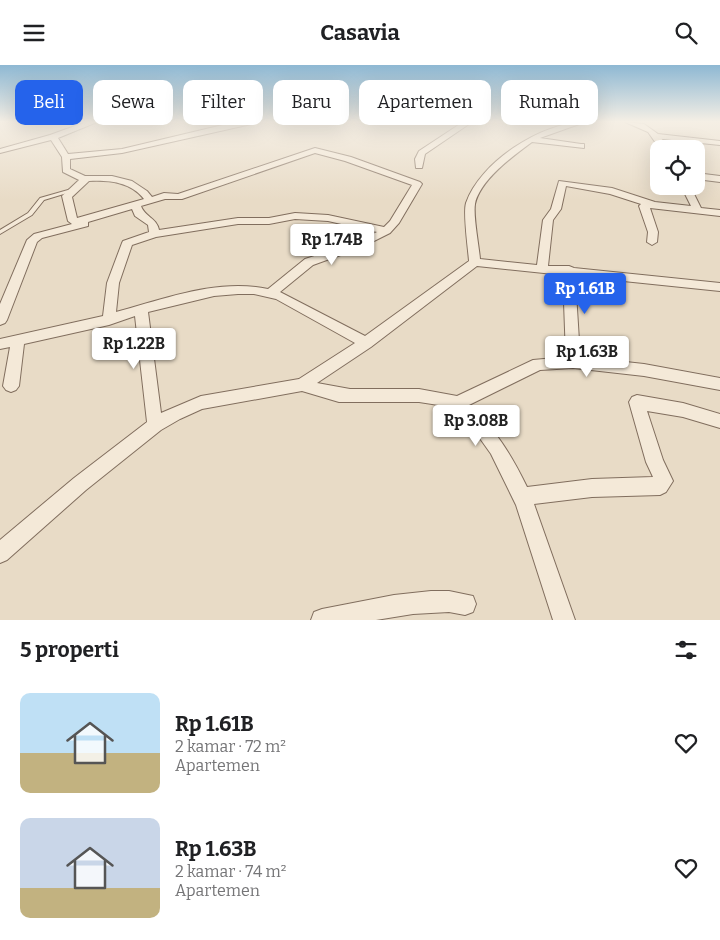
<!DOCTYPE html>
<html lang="id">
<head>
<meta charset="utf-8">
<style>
	:root { --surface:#fff; --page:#f2f2f2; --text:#202124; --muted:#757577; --accent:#2563eb }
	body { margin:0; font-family:Bitter,serif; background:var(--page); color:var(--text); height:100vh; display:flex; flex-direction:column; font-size:19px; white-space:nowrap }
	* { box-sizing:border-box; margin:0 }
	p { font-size:16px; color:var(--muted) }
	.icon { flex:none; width:28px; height:28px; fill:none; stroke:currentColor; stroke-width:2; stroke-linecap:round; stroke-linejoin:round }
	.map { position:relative; height:555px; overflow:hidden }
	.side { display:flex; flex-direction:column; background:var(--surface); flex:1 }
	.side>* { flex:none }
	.banner { position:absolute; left:15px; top:15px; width:690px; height:45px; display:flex; gap:10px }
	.fabs { position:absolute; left:650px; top:75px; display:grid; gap:10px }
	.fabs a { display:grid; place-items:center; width:55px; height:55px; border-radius:10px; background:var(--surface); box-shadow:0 5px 20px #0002; font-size:25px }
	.price { position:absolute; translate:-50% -42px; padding:0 11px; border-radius:5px; background:#fff; color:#222; font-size:16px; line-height:32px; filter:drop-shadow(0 1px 2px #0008) }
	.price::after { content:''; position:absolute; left:50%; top:30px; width:15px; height:11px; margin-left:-8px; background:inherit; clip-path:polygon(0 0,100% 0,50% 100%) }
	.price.selected { background:var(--accent); color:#fff }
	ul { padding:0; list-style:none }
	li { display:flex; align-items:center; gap:15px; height:125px; padding:0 20px }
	li span { display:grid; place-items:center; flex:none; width:140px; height:100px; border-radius:10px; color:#555 }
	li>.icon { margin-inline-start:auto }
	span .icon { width:60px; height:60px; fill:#fffc; stroke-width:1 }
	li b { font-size:21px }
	h2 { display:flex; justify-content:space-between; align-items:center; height:60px; padding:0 20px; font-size:21px }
	.chip { padding:0 18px; border-radius:10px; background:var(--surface); box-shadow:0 5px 20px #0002; font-size:18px; line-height:45px }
	.chip.selected { background:var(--accent); color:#fff }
	header { display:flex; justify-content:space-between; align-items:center; height:65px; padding:0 20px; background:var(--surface); font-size:22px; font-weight:700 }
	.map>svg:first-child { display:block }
</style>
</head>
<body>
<header><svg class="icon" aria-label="menu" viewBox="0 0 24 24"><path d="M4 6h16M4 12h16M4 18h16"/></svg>Casavia<svg class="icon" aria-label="search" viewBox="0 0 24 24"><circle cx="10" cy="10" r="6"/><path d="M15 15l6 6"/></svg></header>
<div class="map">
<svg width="720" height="555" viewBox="0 0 720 555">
	<rect width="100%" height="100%" fill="#e8dbc6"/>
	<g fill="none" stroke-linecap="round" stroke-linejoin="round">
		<defs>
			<polygon id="lane" points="75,123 77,124 77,125 44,135 32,150 0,169 0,165 28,148 40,133"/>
			<g id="street">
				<path d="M 86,57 L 97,57 L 58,73 L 68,89 L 122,84 L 227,59 L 260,57 L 122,88 L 70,94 L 70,104 L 85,111 L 112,111 L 132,116 L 147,126 L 152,132 L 164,128 L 178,129 L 315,83 L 351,92 L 420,117 L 422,119 L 399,158 L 390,168 L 360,183 L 313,200 L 280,227 L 365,271 L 469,196 C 468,183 463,148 466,138 C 480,97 542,57 585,57 L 540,73 L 581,79 L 584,79 L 584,83 L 532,77 C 513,91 480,115 475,139 C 473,151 479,181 480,194 L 537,200 L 543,155 L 551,144 L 559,116 L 612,123 L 655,137 L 691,141 L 681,121 L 690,121 L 701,143 L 720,145 L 720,151 L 650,143 L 658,167 L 657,177 L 652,180 L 647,177 L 648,167 L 639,141 L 641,139 L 610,129 L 566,121 L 561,144 L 553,155 L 548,201 L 569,201 L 574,203 L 720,218 L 720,226 L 575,211 L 580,292 L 644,299 L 720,313 L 720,325 L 644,311 L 573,303 L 540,305 L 469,340 C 495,363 512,391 527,422 L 592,414 L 653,412 L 646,397 L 629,337 L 632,332 L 637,330 L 683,338 L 720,349 L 720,363 L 683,352 L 647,346 L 663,395 L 673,416 L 666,427 L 660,430 L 592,432 L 534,439 L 575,555 L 553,555 L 516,440 L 491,389 L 474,365 L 453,345 L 445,341 L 419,337 L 339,337 L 302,326 L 202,344 L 180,354 L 161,365 L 86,425 L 7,495 L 0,498 L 0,475 L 74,413 L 147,357 L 135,251 L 109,260 L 24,279 L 19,321 L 16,325 L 11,327 L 6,325 L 3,321 L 10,282 L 0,284 L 0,274 L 103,251 L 107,218 L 122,178 L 123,176 L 149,167 L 148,160 L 135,151 L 132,144 L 88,157 L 88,161 L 42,173 L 37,177 L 7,255 L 5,258 L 0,260 L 0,239 L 27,175 L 34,169 L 72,159 L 68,156 L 62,131 L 79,115 L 63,107 L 62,92 L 51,75 L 0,88 L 0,84 L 50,70 ZM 315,88 L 345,96 L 412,120 L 390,156 L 384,162 L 328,150 L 295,148 L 269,153 L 238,153 L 159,165 C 157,153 145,152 141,141 L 165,134 L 182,134 ZM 89,116 C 109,115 131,117 144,134 L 77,153 L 72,132 ZM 295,154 L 328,156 L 377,167 L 352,179 L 305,194 L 268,224 C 218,213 164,234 116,247 L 119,218 L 132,180 L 156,172 L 238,159 L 269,159 ZM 477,201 L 563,210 L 566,292 L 533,295 L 457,331 L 419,324 L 350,324 L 317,318 L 371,282 ZM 238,229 L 254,229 L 276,234 L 355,278 L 299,314 L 201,331 L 161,348 L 148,247 L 214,231 Z"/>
				<polygon points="463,57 472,57 425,89 422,103 416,103 415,94 419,86"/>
				<polygon points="625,57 644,59 658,69 720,76 720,80 662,74 668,84 660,84 648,67"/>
				<polygon points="696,108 720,111 720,117 696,114"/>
				<polygon points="431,526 449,526 473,531 476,539 473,547 465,550 449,547 413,549 376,555 311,555 314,547 322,544 394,530"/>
			</g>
		</defs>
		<!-- lane casing -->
		<use href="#lane" stroke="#816e5e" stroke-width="2"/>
		<!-- street casing -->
		<use href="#street" stroke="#816e5e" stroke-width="2"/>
		<!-- lane -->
		<use href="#lane" fill="#f4e9d8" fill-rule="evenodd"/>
		<!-- street -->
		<use href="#street" fill="#f4e9d8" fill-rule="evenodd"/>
	</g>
	<!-- sky -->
	<linearGradient id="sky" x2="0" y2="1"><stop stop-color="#8eb8d3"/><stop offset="0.42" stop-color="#f5efe5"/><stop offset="1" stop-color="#f5efe5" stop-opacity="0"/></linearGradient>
	<rect width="720" height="135" fill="url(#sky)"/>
</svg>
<div class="fabs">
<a><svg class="icon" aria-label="locate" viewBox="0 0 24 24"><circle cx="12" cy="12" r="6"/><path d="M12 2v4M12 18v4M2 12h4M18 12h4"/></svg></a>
</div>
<b class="price" style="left:332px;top:201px">Rp 1.74B</b>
<b class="price selected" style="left:585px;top:250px">Rp 1.61B</b>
<b class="price" style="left:134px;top:305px">Rp 1.22B</b>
<b class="price" style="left:587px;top:313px">Rp 1.63B</b>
<b class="price" style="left:476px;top:382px">Rp 3.08B</b>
<div class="banner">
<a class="chip selected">Beli</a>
<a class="chip">Sewa</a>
<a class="chip">Filter</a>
<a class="chip">Baru</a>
<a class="chip">Apartemen</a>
<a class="chip">Rumah</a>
</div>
</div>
<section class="side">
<h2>5 properti<svg class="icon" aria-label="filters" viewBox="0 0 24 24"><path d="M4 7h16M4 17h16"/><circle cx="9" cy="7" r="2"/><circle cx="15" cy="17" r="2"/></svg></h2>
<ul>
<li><span style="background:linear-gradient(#bfe0f5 60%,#c2b280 0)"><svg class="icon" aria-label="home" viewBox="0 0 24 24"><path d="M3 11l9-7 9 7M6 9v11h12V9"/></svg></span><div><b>Rp 1.61B</b><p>2 kamar · 72 m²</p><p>Apartemen</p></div><svg class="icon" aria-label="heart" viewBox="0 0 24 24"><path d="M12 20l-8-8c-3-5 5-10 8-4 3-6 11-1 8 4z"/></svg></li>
<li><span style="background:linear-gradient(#c9d6e8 70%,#c2b280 0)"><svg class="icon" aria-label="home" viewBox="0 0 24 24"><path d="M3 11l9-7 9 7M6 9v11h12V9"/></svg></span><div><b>Rp 1.63B</b><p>2 kamar · 74 m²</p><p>Apartemen</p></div><svg class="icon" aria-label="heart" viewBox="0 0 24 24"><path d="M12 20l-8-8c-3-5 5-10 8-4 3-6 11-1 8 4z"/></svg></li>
</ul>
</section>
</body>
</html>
